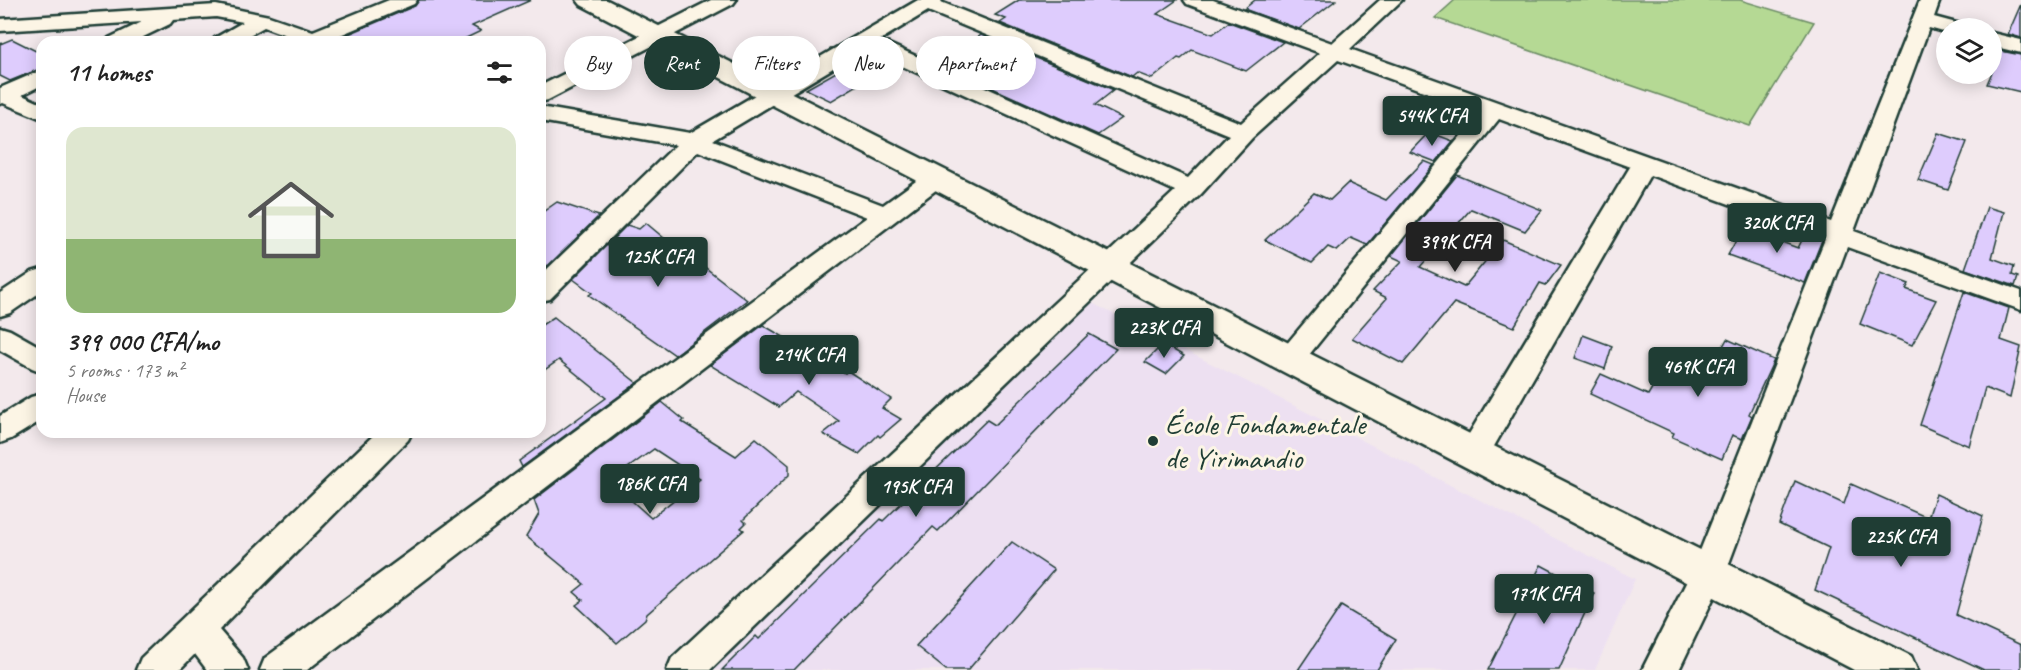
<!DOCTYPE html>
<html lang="en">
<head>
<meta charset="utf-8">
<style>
	:root { --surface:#fff; --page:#f6f6f6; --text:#222; --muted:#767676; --accent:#1f3d34 }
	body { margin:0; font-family:Caveat,sans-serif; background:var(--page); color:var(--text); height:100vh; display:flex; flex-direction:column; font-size:22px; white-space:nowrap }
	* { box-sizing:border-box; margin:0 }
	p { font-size:20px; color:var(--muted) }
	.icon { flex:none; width:33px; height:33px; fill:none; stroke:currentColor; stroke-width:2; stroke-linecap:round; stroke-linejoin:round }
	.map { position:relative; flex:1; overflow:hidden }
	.drawer { position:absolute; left:36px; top:36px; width:510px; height:402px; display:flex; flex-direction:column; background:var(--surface); border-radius:18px; box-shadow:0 3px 15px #0003 }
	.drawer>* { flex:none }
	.guide { position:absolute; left:564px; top:36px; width:570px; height:54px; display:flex; gap:12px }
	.tools { position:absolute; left:1936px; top:18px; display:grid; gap:12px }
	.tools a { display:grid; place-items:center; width:66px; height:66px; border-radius:50%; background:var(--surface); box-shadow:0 3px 15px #0003; font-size:30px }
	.price { position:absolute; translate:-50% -51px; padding:0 14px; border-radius:6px; background:var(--accent); color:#fff; font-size:20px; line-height:39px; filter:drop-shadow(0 2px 3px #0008) }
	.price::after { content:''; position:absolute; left:50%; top:36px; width:18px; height:14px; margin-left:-9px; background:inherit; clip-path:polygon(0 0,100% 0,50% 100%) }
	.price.current { background:#222; color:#fff }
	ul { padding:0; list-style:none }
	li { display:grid; align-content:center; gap:12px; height:318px; padding:0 30px }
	li span { display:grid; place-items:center; height:186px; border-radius:18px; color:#555 }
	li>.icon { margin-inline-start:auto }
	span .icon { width:108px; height:108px; fill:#fffc; stroke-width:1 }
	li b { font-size:26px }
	h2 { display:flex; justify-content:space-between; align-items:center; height:72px; padding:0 30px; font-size:26px }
	.pill { padding:0 21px; border-radius:27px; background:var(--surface); box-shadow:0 3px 15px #0003; font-size:21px; line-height:54px }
	.pill.current { background:var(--accent); color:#fff }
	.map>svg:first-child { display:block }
</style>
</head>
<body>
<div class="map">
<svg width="2021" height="670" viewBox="0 0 2021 670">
	<rect width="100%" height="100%" fill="#f3e9ec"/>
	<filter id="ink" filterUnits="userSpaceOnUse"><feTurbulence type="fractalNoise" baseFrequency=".0167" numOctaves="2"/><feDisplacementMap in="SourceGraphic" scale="12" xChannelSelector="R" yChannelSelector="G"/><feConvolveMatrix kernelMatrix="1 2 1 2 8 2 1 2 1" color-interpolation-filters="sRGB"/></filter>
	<g filter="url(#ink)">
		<!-- built -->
		<polygon fill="#ede0f1" points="1090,302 1635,579 1595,670 704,670"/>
		<!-- green -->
		<polygon fill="#b5d994" stroke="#6a8b64" stroke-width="1.5" points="1455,0 1740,0 1814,22 1750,126 1435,18"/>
		<!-- building -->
		<g fill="#deccfd" stroke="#1f3d34" stroke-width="1.5" fill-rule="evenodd">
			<polygon points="419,0 531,0 472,26 481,31 458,42 338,42 337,39 415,6"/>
			<polygon points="1019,0 1177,0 1157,14 1213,34 1229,22 1283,42 1246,71 1192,50 1181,59 1178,58 1152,79 1137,73 1132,77 1000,23 1006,19 995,15"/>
			<polygon points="1255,0 1336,0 1299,29 1244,9"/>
			<polygon points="2021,4 2021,38 2008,34"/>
			<polygon points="981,35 1114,90 1095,105 1122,118 1098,135 972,79 1000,57 968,44"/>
			<polygon points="12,39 42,54 42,68 10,81 0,76 0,44"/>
			<polygon points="2001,51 2021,55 2021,92 1987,84"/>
			<polygon points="843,68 866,80 831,101 806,89"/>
			<polygon points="1412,94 1444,106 1425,128 1393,116"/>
			<polygon points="1429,132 1453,141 1436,162 1410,152"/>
			<polygon points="1938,133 1967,142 1948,190 1918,180"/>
			<polygon points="1424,161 1434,165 1367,245 1351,238 1337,251 1328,247 1312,263 1265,240 1314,193 1330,200 1348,183 1386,200"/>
			<polygon points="1457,175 1542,210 1525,231 1471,209 1420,267 1464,287 1503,240 1561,265 1546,285 1540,283 1514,327 1454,303 1403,364 1352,338 1387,298 1373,291 1402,261 1391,256"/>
			<polygon points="557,202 599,216 548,266 540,262 540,214"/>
			<polygon points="1987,207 2004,212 1992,258 2014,266 2012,275 2018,277 2015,286 1965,269"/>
			<polygon points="646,223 695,264 698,262 747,300 675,355 589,295 592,293 573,279 627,225 639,229"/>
			<polygon points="1743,228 1798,248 1805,234 1822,240 1805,283 1728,255"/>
			<polygon points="1880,273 1909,284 1906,289 1936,300 1912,345 1860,324"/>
			<polygon points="1964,292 2009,308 2001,340 2021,347 2010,398 1985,388 1969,446 1920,425"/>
			<polygon points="554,317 637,383 522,467 519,461 606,398 559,360 540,373 540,326"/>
			<polygon points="763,325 845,373 848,371 891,399 882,408 901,419 880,437 878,435 859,454 823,434 839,421 796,392 779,407 710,365"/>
			<polygon points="1089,334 1116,349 938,531 933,527 794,670 722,670 756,636 759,639 881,519 883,521 987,420 995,425"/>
			<polygon points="1583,335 1612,346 1605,369 1575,358"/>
			<polygon points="1727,339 1774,360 1749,414 1752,416 1742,439 1732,435 1722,459 1672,437 1674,433 1590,394 1601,374 1648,395 1670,357 1708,373"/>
			<polygon points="1163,344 1184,356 1166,374 1145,362"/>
			<path d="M 662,402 L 684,420 L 682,422 L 736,456 L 756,438 L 789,465 L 789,475 L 743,520 L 746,523 L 741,528 L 744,530 L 647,614 L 645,619 L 617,643 L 576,605 L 583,600 L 574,592 L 584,584 L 526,536 L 539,514 L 534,500 ZM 654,449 L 700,479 L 651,518 L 610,481 Z"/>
			<polygon points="1795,481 1844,504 1851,484 1928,518 1936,494 1983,516 1956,615 2021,645 2021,670 1984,670 1815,590 1829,548 1779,524"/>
			<polygon points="1012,542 1054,570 968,670 946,670 916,646"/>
			<polygon points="1541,565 1594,593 1559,670 1488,670"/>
			<polygon points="1341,606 1396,639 1377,670 1298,670"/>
		</g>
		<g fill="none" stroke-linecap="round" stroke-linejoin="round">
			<defs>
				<g id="street">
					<polygon points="389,0 417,0 414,4 333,38 336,42 305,42 264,27 237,42 211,42 215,38 243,22 216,17 173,20 170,24 133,42 105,42 109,38 142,22 0,31 0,19 216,5 269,16 313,31"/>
					<polygon points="711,0 736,0 733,4 548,100 540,102 540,86"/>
					<path d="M 918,0 L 942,0 L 941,2 L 1241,123 L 1320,53 L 1187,4 L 1184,0 L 1213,0 L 1332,43 L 1380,0 L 1402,0 L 1350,49 L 1831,222 L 1920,0 L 1940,0 L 1934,17 L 1960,24 L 1963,28 L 1947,28 L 1947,33 L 1929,28 L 1854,231 L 2021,291 L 2021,310 L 1847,247 L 1725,574 L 1679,670 L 1642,670 L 1692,571 L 1825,239 L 1650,175 L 1485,462 L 1474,465 L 1463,462 L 1458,453 L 1463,444 L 1630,167 L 1499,119 L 1300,366 L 1290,370 L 1280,366 L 1275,359 L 1280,352 L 1481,112 L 1338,60 L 1252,138 L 1201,194 L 710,670 L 667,670 L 672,658 L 1175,191 L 865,49 L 713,140 L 883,205 L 927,173 L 936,171 L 945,173 L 948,178 L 945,183 L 307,670 L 260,670 L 265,658 L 867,217 L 698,151 L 550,299 L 540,301 L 540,276 L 676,145 L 540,121 L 540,107 L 690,133 ZM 928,11 L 1229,135 L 1188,178 L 880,40 Z"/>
					<polygon points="1992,33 2021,40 2021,53 1992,46"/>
					<polygon points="42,70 42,85 22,95 42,104 42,119 3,103 0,104 0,88"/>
					<polygon points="42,269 42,291 10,313 0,316 0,293 32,272"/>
					<polygon points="0,327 10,330 42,348 42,372 32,368 0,350"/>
					<polygon points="42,394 42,420 11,439 0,443 0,416 31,397"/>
					<polygon points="377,432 412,432 408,440 219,630 243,658 248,670 207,670 195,654 179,670 136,670 141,658"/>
				</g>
				<polygon id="secondary" points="577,0 607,0 1911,656 1917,670 1854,670 581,5"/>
			</defs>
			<!-- street casing -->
			<use href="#street" stroke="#1f3d34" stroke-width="5"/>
			<!-- secondary casing -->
			<use href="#secondary" stroke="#1f3d34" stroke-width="5"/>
			<!-- street -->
			<use href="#street" fill="#fcf5e5" fill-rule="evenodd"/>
			<!-- secondary -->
			<use href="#secondary" fill="#fcf5e5" fill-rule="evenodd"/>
		</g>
	</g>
	<!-- markers -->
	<circle fill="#1f3d34" stroke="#fcf5e5" stroke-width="2" cx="1153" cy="441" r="6"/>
	<g text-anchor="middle" stroke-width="6" stroke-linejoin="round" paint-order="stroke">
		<!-- poi labels -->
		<g font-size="30" fill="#1f3d34" stroke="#fcf5e5" text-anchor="start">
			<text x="1165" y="434">École Fondamentale<tspan x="1165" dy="34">de Yirimandio</tspan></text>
		</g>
	</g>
</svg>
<div class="tools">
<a><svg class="icon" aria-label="layers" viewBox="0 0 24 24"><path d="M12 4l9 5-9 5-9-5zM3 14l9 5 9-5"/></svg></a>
</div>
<b class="price" style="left:1432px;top:147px">544K CFA</b>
<b class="price" style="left:1777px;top:254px">320K CFA</b>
<b class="price current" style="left:1455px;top:273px">399K CFA</b>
<b class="price" style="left:658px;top:288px">125K CFA</b>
<b class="price" style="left:1164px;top:359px">223K CFA</b>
<b class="price" style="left:809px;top:386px">214K CFA</b>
<b class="price" style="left:1698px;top:398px">469K CFA</b>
<b class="price" style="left:650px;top:515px">186K CFA</b>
<b class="price" style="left:916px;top:518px">195K CFA</b>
<b class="price" style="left:1901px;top:568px">225K CFA</b>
<b class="price" style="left:1544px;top:625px">171K CFA</b>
<div class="guide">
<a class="pill">Buy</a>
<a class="pill current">Rent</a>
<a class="pill">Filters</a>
<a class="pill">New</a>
<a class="pill">Apartment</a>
</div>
<section class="drawer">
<h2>11 homes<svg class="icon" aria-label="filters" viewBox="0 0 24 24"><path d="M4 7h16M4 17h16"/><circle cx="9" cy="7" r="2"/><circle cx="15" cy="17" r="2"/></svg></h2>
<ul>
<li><span style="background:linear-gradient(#dfe7d0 60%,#8fb573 0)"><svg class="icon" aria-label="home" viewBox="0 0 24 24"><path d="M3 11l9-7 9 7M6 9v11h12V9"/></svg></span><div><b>399 000 CFA/mo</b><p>5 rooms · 173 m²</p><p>House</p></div></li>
</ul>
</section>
</div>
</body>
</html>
